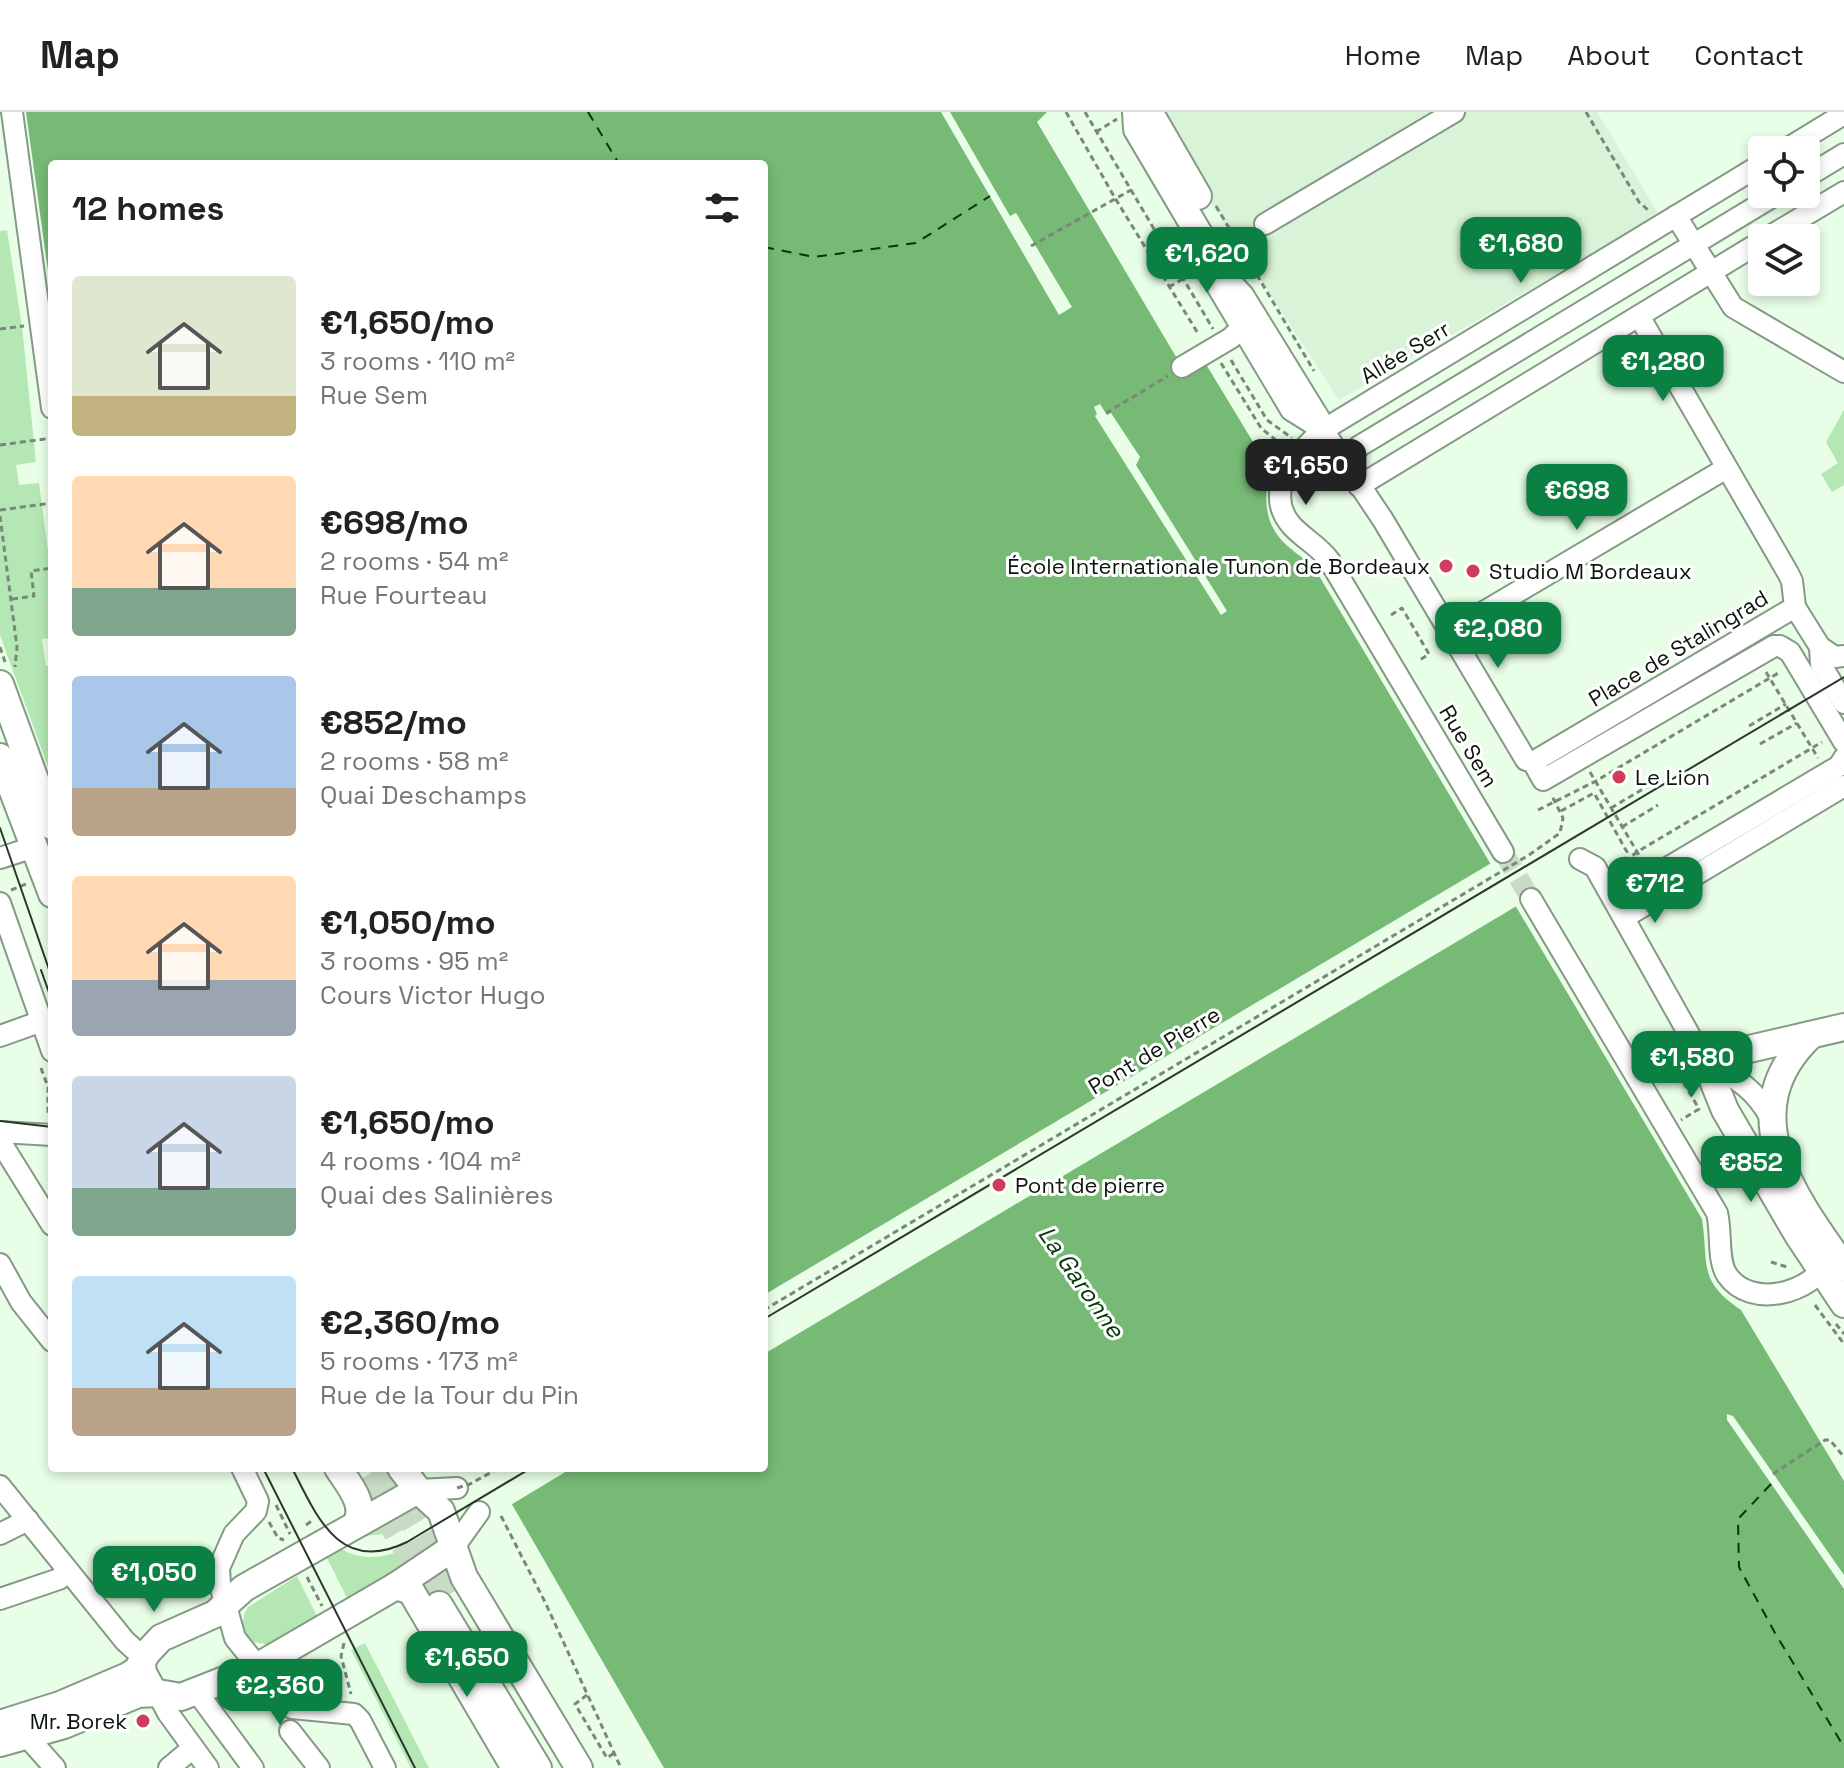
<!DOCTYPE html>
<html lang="en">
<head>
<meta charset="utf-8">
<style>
	:root { --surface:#fff; --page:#f6f6f6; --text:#222; --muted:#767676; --line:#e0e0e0; --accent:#0b8043 }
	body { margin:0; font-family:"Space Grotesk",sans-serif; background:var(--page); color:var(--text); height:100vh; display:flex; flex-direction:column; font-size:30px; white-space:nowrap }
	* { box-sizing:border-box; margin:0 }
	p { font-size:26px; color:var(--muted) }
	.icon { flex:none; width:44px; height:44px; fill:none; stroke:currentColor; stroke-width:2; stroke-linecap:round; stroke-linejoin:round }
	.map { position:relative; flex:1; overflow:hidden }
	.sheet { position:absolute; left:48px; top:48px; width:720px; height:1312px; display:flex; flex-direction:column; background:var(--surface); border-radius:8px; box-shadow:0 4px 12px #0003 }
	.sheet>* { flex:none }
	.controls { position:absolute; left:1748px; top:24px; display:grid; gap:16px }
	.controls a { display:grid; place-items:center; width:72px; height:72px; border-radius:8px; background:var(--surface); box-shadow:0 4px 12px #0003; font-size:40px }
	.price { position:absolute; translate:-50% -68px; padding:0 18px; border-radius:16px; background:var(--accent); color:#fff; font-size:26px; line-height:52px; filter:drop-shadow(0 2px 4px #0008) }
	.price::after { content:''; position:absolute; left:50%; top:48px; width:24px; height:18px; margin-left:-12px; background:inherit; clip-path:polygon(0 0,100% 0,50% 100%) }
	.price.selected { background:#222; color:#fff }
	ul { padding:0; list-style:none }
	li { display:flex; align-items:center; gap:24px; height:200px; padding:0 24px }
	li span { display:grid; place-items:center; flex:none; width:224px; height:160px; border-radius:8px; color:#555 }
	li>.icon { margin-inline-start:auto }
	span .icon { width:96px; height:96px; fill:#fffc; stroke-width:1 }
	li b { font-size:34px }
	h2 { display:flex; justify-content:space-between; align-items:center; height:96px; padding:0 24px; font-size:34px }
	header { display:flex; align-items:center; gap:48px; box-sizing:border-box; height:112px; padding:0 40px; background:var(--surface); border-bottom:2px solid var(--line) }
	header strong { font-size:38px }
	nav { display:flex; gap:44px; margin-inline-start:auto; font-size:28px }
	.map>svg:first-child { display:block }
</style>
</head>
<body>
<header>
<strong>Map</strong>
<nav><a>Home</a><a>Map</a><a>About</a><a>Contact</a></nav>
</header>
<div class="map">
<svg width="1844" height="1656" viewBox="0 0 1844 1656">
	<rect width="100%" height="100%" fill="#e8fee7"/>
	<!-- built -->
	<polygon fill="#d8f3d7" points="1152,0 1597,0 1659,103 1339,288"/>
	<!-- green -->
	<g fill="#b4e7b3">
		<polygon points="7,118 22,215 36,350 16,353 19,373 39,371 52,469 52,526 42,527 46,554 52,554 52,666 0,523 0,119"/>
		<polygon points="1844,298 1844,373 1832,380 1821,362 1838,351 1826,330"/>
		<polygon points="413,1402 420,1404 385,1422 365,1424 401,1403"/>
		<path d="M 432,1420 L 430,1433 L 424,1442 L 348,1488 L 327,1446 L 341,1437 C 375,1455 403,1440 432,1420 Z"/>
		<path d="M 297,1464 L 318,1506 L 270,1533 L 254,1530 C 241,1519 240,1509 248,1495 Z"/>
		<polygon points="365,1531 429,1656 411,1656 351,1538"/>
	</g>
	<!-- water -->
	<path fill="#76ba76" d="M 26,0 L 1047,0 L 1037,10 L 1185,260 L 1204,249 L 1270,358 C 1263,388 1264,415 1290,436 C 1299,444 1307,448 1315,457 L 1702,1107 C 1709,1153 1697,1168 1741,1198 L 1844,1369 L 1844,1656 L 664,1656 L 491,1356 L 764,1356 L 764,52 L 52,52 L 52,188 Z"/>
	<!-- pier -->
	<g fill="#e8fee7">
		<polygon points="941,0 950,0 1010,104 1016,101 1072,195 1059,203"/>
		<polygon points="1100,292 1107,303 1111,301 1140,345 1136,353 1227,499 1221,503 1095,304 1097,302 1094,295"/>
		<polygon points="1493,750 1520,792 764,1242 764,1183"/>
		<polygon points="1727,1302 1733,1304 1844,1463 1844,1477 1727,1308"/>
		<polygon points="487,1356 572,1356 509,1394"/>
	</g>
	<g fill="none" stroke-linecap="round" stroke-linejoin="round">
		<!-- ferry -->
		<g stroke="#043709" stroke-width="2" stroke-dasharray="10 8" stroke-linecap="butt">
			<polyline points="588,0 619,52"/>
			<polyline points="764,135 814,145 916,131 990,84"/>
			<polyline points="1771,1372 1738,1407 1739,1455 1775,1521 1844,1635"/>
		</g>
		<!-- minor-tunnel -->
		<polyline stroke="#c7dbc6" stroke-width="20" stroke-dasharray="20 10" stroke-linecap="butt" points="1503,740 1531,787"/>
		<!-- major-tunnel -->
		<g stroke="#c7dbc6" stroke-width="26" stroke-dasharray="26 13" stroke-linecap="butt">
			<polyline points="382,1356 456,1482"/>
			<polyline points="364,1365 439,1493"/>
		</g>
		<defs>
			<g id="minor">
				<polyline points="12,0 52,296"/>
				<polyline points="1785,38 1844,2"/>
				<polyline points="1806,65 1844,42"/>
				<polyline points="1676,104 1733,195 1844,260"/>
				<polyline points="1265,112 1454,0"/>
				<polyline points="1767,126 1844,80"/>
				<polyline points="1211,164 1291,298 1323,318 1383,408 1526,648 1533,650 1543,668 1774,534 1780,534 1790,540 1844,630"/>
				<polyline points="1639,204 1788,461 1792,469 1795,495 1820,535 1821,553 1844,591"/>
				<polyline points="1182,255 1231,226 1242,215"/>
				<polyline points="1358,335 1777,82"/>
				<polyline points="1359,374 1762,129"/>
				<polyline points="1450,520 1725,357"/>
				<polyline points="1820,535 1835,545 1844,544"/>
				<polyline points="1533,650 1795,495"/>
				<path d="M 1503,740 L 1329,448 C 1319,434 1304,427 1292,414 C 1261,379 1297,341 1323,318 L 1762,52"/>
				<polyline points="0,746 34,735"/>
				<path d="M 1580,747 L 1595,755 L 1708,956 C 1735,961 1758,982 1770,1005"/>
				<path d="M 1531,787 L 1717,1101 C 1722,1121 1717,1148 1727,1163 C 1751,1198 1813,1181 1828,1148"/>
				<polyline points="0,791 52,939"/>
				<polyline points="1625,805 1630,778 1839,654 1844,646"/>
				<polyline points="1625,805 1844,674"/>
				<polyline points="0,924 42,909"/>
				<polyline points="0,1020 52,1023"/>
				<polyline points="4,1020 3,1034 52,1113"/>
				<polyline points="0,1152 21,1190 52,1229"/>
				<polyline points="242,1356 258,1389 256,1399 234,1422 219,1456 220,1473 235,1526 251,1546 263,1573 273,1586 292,1596 354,1602 360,1608 385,1656"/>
				<polyline points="0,1374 125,1529 144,1546 146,1560 168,1601 208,1656"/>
				<polyline points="418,1378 457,1376"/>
				<polyline points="0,1422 28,1408"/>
				<polyline points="454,1435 479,1400"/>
				<polyline points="0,1487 59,1467 68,1459"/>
				<polyline points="197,1580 253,1656"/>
				<polyline points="290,1619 319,1656"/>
				<polyline points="30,1623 31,1629 55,1656"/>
				<polyline points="169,1656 193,1636"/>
			</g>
			<g id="major">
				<polyline points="1136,0 1137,17 1228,171 1241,185 1323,318"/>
				<polyline points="1143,0 1154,8 1198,84"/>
				<polyline points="0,572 52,714"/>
				<polyline points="0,645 52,782"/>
				<polyline points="1844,915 1732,941 1708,956 1725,998 1798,1123 1844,1192"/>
				<path d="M 1811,923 C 1731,999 1792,1083 1844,1155"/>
				<path d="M 338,1356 C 349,1373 367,1393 356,1412"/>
				<polyline points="401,1356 418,1378 441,1399 464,1465 579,1656"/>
				<polyline points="396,1474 411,1479 515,1656"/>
				<polyline points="439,1493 538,1656"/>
				<polyline points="0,1612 60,1593 128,1564 137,1558 147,1541 161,1526 215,1502 244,1476 418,1378"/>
				<polyline points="0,1631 64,1613 138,1582 158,1581 181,1585 255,1556 396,1474 454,1435"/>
			</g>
		</defs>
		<!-- minor casing -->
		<use href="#minor" stroke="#859a84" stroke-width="24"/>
		<!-- major casing -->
		<use href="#major" stroke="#859a84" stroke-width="30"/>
		<!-- path -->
		<g stroke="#798879" stroke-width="3" stroke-dasharray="6 4" stroke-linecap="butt">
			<polyline points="1066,0 1115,86 1199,223"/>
			<polyline points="1085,0 1213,217"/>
			<polyline points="1586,0 1639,90 1648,98"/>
			<polyline points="1096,20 1117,7"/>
			<polyline points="1216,94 1314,259"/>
			<polyline points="1031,134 1131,78"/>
			<polyline points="1169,175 1193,161"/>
			<polyline points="0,217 24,214"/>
			<polyline points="1231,248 1267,308 1292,326"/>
			<polyline points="1221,251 1261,316 1283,334"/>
			<polyline points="1106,301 1168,264"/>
			<polyline points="0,333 52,326"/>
			<polyline points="1306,361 1314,379"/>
			<polyline points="1310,361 1317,358 1329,361"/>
			<polyline points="0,398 52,391"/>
			<polyline points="0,404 17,535 15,555"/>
			<polyline points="12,487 34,484 31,459 52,456"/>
			<polyline points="1391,503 1402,496 1429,542 1418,549"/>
			<polyline points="0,535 5,550"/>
			<polyline points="1766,560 1818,646"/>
			<polyline points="1749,614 1786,592"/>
			<polyline points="1760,632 1797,611"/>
			<polyline points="1590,660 1643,750"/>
			<polyline points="1611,696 1648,674"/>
			<polyline points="1538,698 1596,669 1780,560"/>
			<polyline points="1561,699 1594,681 1627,740 1625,759"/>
			<polyline points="1622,715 1658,693"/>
			<polyline points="1529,743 1560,721 1563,706 1551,682"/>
			<polyline points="1617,756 1637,740 1822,630"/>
			<polyline points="11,778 26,772"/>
			<polyline points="41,956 48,975 48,1003"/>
			<polyline points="1658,956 1671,949 1699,997 1681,1008"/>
			<polyline points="1771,1150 1787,1155 1788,1158"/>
			<polyline points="1815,1193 1844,1232"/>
			<polyline points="1836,1212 1844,1222"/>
			<polyline points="1773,1362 1825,1328 1830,1328 1844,1345"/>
			<polyline points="276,1393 290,1422"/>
			<polyline points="501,1404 546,1492 621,1656"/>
			<polyline points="269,1410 278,1426 284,1428"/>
			<polyline points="306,1413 313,1408"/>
			<polyline points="307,1465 322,1494"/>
			<polyline points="344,1531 341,1544 351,1582"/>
			<polyline points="587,1583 575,1592 607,1646 614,1641"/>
		</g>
		<!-- minor -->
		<use href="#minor" stroke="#fff" stroke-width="20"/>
		<!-- major -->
		<use href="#major" stroke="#fff" stroke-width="26"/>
		<!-- tram -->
		<g stroke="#2d372d" stroke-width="2">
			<polyline points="0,716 52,866"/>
			<polyline points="41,858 52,889"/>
			<polyline points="0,1009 52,1015"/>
			<polyline points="764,1207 1844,565"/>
			<polyline points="263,1356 415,1656"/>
			<path d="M 292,1356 C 317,1405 340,1463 407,1430 L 531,1356"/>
		</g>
		<!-- path-bridge -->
		<g stroke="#798879" stroke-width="3" stroke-dasharray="6 4" stroke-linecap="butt">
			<polyline points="764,1198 1529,743"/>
			<polyline points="457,1376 470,1372 499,1356"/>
		</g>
	</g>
	<!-- markers -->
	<g fill="#ce3e5b" stroke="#fff" stroke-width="3">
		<circle cx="1446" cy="454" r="8"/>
		<circle cx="1473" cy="459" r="8"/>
		<circle cx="1619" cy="665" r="8"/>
		<circle cx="999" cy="1073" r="8"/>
		<circle cx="143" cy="1609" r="8"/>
	</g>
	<g text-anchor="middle" stroke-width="6" stroke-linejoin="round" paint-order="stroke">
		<!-- street labels -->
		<g font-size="22" fill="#0c140c" stroke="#fff">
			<text transform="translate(1405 240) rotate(-31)" y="8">Allée Serr</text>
			<text transform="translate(1678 536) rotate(-31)" y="8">Place de Stalingrad</text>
			<text transform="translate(1469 634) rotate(59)" y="8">Rue Sem</text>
			<text transform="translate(1154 938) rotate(-31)" y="8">Pont de Pierre</text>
		</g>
		<!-- poi labels -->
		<g font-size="22" fill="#0c140c" stroke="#fff" text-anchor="start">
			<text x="1430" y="462" text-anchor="end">École Internationale Tunon de Bordeaux</text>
			<text x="1489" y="467">Studio M Bordeaux</text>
			<text x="1635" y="673">Le Lion</text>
			<text x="1015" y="1081">Pont de pierre</text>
			<text x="127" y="1617" text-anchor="end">Mr. Borek</text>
		</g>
		<!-- water labels -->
		<g font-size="24" font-style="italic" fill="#043709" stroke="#fff">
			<text transform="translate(1081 1170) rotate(55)" y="8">La Garonne</text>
		</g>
	</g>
</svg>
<div class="controls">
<a><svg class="icon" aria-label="locate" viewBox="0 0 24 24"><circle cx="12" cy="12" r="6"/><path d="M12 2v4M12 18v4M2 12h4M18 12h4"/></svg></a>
<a><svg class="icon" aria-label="layers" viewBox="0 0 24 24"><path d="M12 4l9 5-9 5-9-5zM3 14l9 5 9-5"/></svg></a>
</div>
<b class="price" style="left:1521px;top:173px">€1,680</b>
<b class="price" style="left:1207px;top:183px">€1,620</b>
<b class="price" style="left:1663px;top:291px">€1,280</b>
<b class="price selected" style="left:1306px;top:395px">€1,650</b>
<b class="price" style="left:1577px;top:420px">€698</b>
<b class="price" style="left:1498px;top:558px">€2,080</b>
<b class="price" style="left:1655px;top:813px">€712</b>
<b class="price" style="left:1692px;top:987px">€1,580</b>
<b class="price" style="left:1751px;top:1092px">€852</b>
<b class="price" style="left:154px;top:1502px">€1,050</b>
<b class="price" style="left:467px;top:1587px">€1,650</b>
<b class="price" style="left:280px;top:1615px">€2,360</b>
<section class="sheet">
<h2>12 homes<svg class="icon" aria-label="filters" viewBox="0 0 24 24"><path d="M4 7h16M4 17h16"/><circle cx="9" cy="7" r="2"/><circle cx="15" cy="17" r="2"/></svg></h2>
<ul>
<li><span style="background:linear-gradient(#dfe7d0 75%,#c2b280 0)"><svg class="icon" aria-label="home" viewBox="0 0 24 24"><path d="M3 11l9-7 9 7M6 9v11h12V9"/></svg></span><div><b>€1,650/mo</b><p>3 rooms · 110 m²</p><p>Rue Sem</p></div></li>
<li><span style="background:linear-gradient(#ffd9b3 70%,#7fa58c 0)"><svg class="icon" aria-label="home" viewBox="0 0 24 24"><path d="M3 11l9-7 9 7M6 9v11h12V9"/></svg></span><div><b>€698/mo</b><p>2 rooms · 54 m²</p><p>Rue Fourteau</p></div></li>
<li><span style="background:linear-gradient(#a9c7e8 70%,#b9a48a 0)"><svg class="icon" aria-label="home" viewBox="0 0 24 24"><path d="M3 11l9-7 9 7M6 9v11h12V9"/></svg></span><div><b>€852/mo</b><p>2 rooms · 58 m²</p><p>Quai Deschamps</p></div></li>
<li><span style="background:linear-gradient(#ffd9b3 65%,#9aa5b1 0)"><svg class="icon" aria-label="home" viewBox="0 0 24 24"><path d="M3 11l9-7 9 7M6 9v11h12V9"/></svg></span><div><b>€1,050/mo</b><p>3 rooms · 95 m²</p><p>Cours Victor Hugo</p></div></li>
<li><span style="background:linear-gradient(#c9d6e8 70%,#7fa58c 0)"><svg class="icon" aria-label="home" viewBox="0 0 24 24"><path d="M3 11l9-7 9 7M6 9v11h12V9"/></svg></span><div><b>€1,650/mo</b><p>4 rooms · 104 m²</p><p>Quai des Salinières</p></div></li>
<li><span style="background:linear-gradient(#bfe0f5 70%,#b9a48a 0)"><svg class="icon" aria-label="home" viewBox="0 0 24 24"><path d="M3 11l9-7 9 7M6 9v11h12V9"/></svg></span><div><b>€2,360/mo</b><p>5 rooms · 173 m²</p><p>Rue de la Tour du Pin</p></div></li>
</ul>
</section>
</div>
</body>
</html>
